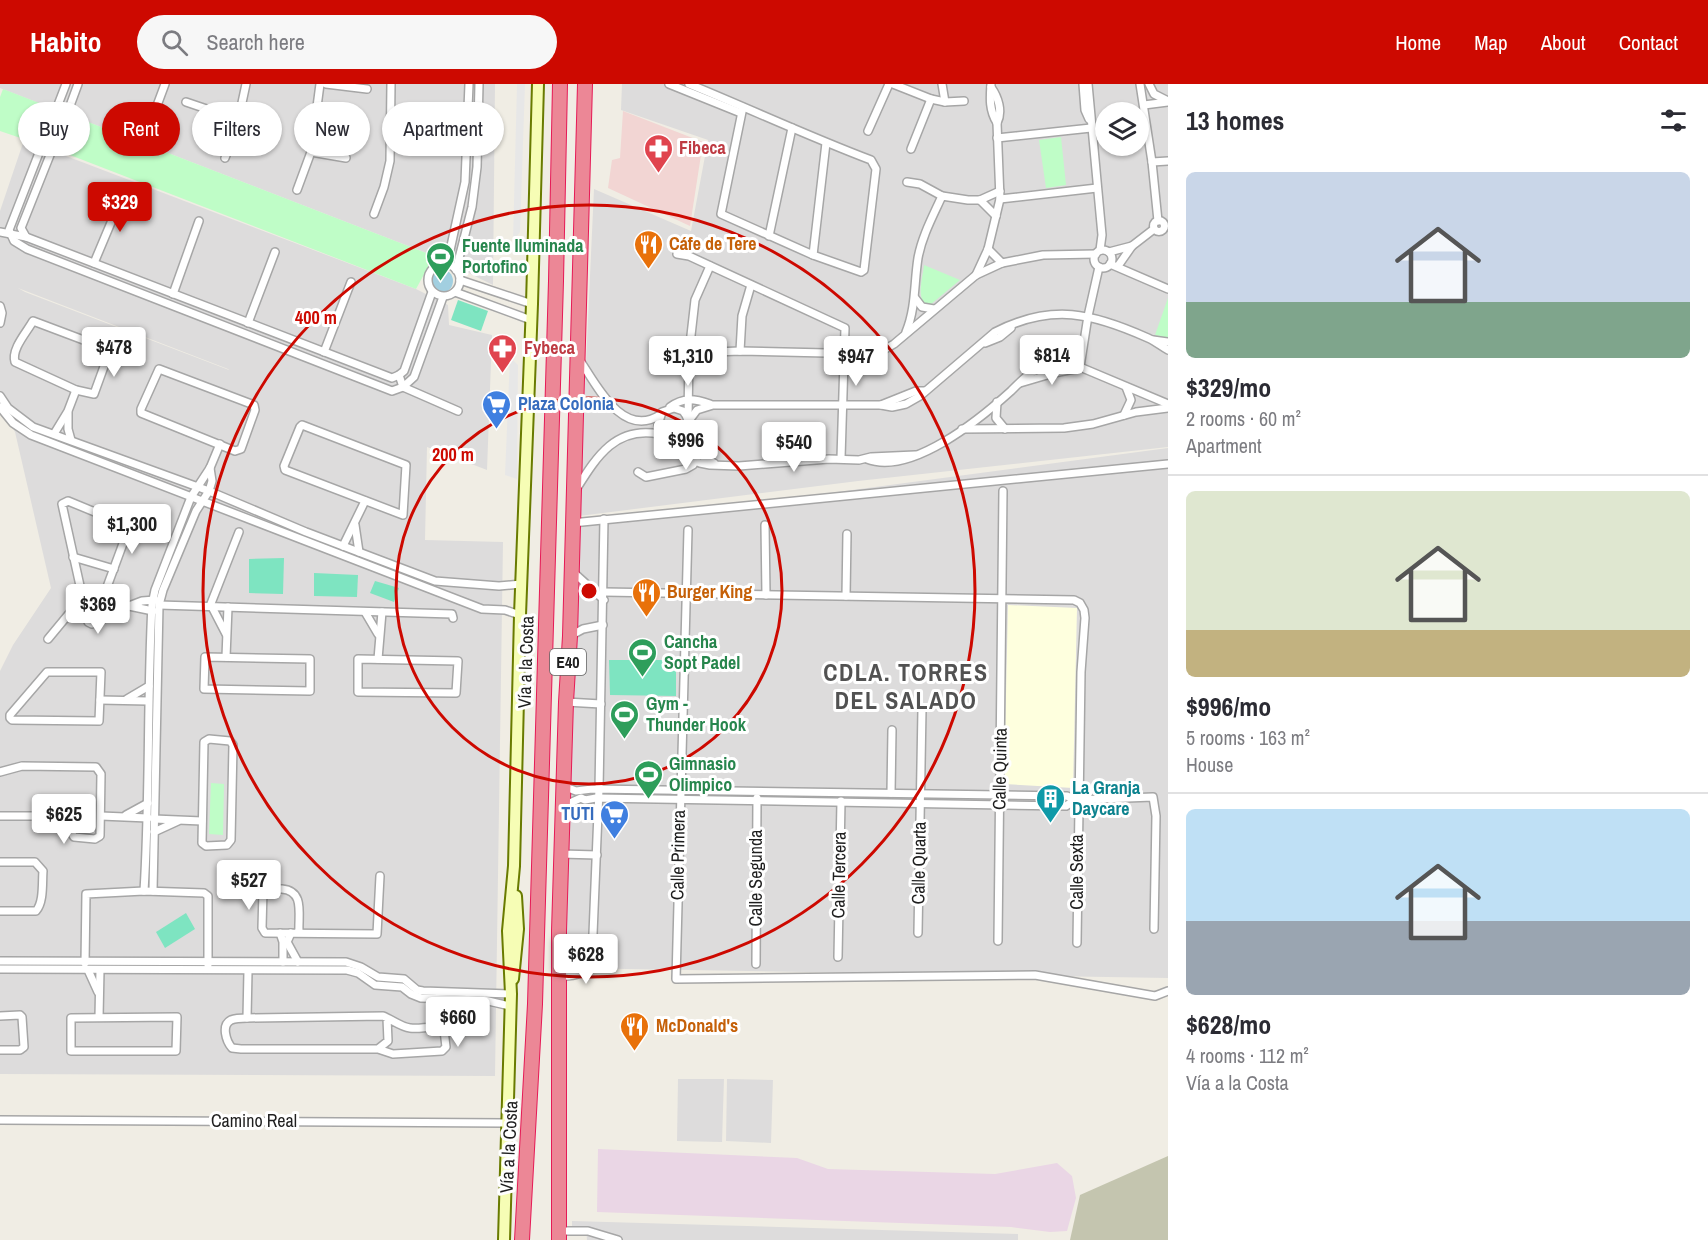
<!DOCTYPE html>
<html lang="en">
<head>
<meta charset="utf-8">
<style>
	:root { --surface:#fff; --page:#f7f7f7; --text:#2b2b33; --muted:#7c7c81; --line:#e1e1e2; --accent:#cd0900 }
	body { margin:0; font-family:"Archivo Narrow",sans-serif; background:var(--page); color:var(--text); height:100vh; display:flex; flex-direction:column; font-size:22px; white-space:nowrap }
	* { box-sizing:border-box; margin:0 }
	p { font-size:20px; color:var(--muted) }
	.icon { flex:none; width:33px; height:33px; fill:none; stroke:currentColor; stroke-width:2; stroke-linecap:round; stroke-linejoin:round }
	.map { position:relative; flex:1; overflow:hidden }
	.drawer { display:flex; flex-direction:column; background:var(--surface); width:540px }
	.drawer>* { flex:none }
	.hud { position:absolute; left:18px; top:18px; width:570px; height:54px; display:flex; gap:12px }
	.fabs { position:absolute; left:1095px; top:18px; display:grid; gap:12px }
	.fabs a { display:grid; place-items:center; width:54px; height:54px; border-radius:50%; background:var(--surface); box-shadow:0 2px 4px #0004; font-size:30px }
	.price { position:absolute; translate:-50% -51px; padding:0 14px; border-radius:6px; background:#fff; color:#222; font-size:20px; line-height:39px; filter:drop-shadow(0 2px 3px #0008) }
	.price::after { content:''; position:absolute; left:50%; top:36px; width:18px; height:14px; margin-left:-9px; background:inherit; clip-path:polygon(0 0,100% 0,50% 100%) }
	.price.active { background:var(--accent); color:#fff }
	ul { padding:0; list-style:none }
	li { display:grid; align-content:center; gap:12px; height:318px; padding:0 18px }
	li+li { border-top:2px solid var(--line) }
	li span { display:grid; place-items:center; height:186px; border-radius:9px; color:#555 }
	li>.icon { margin-inline-start:auto }
	span .icon { width:108px; height:108px; fill:#fffc; stroke-width:1 }
	li b { font-size:26px }
	h2 { display:flex; justify-content:space-between; align-items:center; height:72px; padding:0 18px; font-size:26px }
	.chip { padding:0 21px; border-radius:27px; background:var(--surface); box-shadow:0 2px 4px #0004; font-size:21px; line-height:54px }
	.chip.active { background:var(--accent); color:#fff }
	header { display:flex; align-items:center; gap:36px; box-sizing:border-box; height:84px; padding:0 30px; background:var(--accent); color:#fff }
	header strong { font-size:28px }
	nav { display:flex; gap:33px; margin-inline-start:auto; font-size:21px }
	.search { width:420px; height:54px; background:var(--page); display:flex; align-items:center; gap:15px; box-sizing:border-box; padding:0 21px; border-radius:33px; color:var(--muted); font-size:22px }
	main { display:flex; flex:1; min-height:0 }
	.map>svg:first-child { display:block }
</style>
</head>
<body>
<header>
<strong>Habito</strong>
<div class="search"><svg class="icon" aria-label="search" viewBox="0 0 24 24"><circle cx="10" cy="10" r="6"/><path d="M15 15l6 6"/></svg>Search here</div>
<nav><a>Home</a><a>Map</a><a>About</a><a>Contact</a></nav>
</header>
<main>
<div class="map">
<svg width="1168" height="1156" viewBox="0 0 1168 1156">
	<rect width="100%" height="100%" fill="#f0ede4"/>
	<!-- residential -->
	<g fill="#dddcdc" fill-rule="evenodd">
		<polygon points="0,0 495,0 493,201 434,172 0,4"/>
		<path d="M 622,0 L 1168,0 L 1168,363 L 858,397 L 579,432 L 594,105 L 691,147 L 708,56 L 621,26 ZM 1106,28 L 1138,28 L 1138,62 L 1106,62 Z"/>
		<path d="M 24,56 L 416,205 L 448,221 L 449,241 L 492,251 L 487,386 L 427,363 L 425,456 L 503,458 L 495,992 L 0,990 L 0,587 L 13,561 L 51,504 L 15,348 L 0,322 L 0,127 ZM 18,204 L 228,285 L 229,286 L 25,208 Z"/>
		<polygon points="1168,364 1168,894 566,884 575,443"/>
		<polygon points="678,995 724,995 722,1058 677,1057"/>
		<polygon points="727,995 773,996 771,1059 726,1057"/>
		<polygon points="572,1137 1018,1150 1018,1156 587,1156 586,1143 572,1143"/>
	</g>
	<!-- commercial -->
	<polygon fill="#f2d5d3" points="623,27 703,58 690,142 608,104 612,76 620,74"/>
	<!-- industrial -->
	<polygon fill="#ead6e5" points="598,1065 797,1074 828,1085 995,1090 1057,1079 1072,1092 1076,1114 1067,1147 1050,1148 1011,1143 597,1128"/>
	<!-- education -->
	<polygon fill="#feffde" points="1008,521 1077,524 1073,704 1004,700"/>
	<!-- construction -->
	<polygon fill="#c4c5af" points="1168,1072 1168,1156 1070,1156 1080,1111"/>
	<!-- park -->
	<g fill="#bffdc7">
		<polygon points="3,5 434,172 416,205 70,71 0,47 0,13"/>
		<polygon points="1061,53 1066,101 1046,104 1039,56"/>
		<path d="M 924,181 L 960,196 L 930,221 L 926,221 C 916,212 923,193 924,181 Z"/>
		<polygon points="1168,214 1168,254 1155,251"/>
		<polygon points="211,699 224,700 223,751 209,750"/>
	</g>
	<!-- pitch -->
	<g fill="#7ee4c1">
		<polygon points="458,216 488,227 481,247 451,236"/>
		<polygon points="284,474 283,510 249,509 249,475"/>
		<polygon points="314,489 358,491 357,513 314,512"/>
		<polygon points="375,497 399,504 394,518 370,509"/>
		<polygon points="609,576 676,576 676,612 610,611"/>
		<polygon points="186,829 195,845 165,864 156,848"/>
	</g>
	<!-- parking -->
	<g fill="#e7e7e7">
		<polygon points="517,0 525,0 520,148 513,157"/>
		<polygon points="510,273 518,281 517,395 505,391"/>
	</g>
	<!-- water -->
	<circle fill="#a2cfe0" cx="441" cy="197" r="12"/>
	<g fill="none" stroke-linecap="round" stroke-linejoin="round">
		<defs>
			<g id="street">
				<polyline points="326,0 367,5"/>
				<polyline points="669,0 741,29"/>
				<path d="M 689,0 C 750,25 810,53 871,76 L 876,85 L 864,186 L 861,188 L 813,171 L 721,130 L 743,23"/>
				<polyline points="893,0 931,15 945,18 964,17"/>
				<polyline points="942,0 945,18"/>
				<polyline points="1083,0 1085,26 1089,35"/>
				<polyline points="1088,0 1102,151 1100,166"/>
				<polyline points="1140,0 1152,78 1158,137"/>
				<polyline points="1149,0 1154,10 1168,17"/>
				<path d="M 991,3 C 998,13 1003,27 997,39"/>
				<polyline points="186,18 239,36"/>
				<polyline points="1144,21 1168,18"/>
				<polyline points="56,26 66,0"/>
				<circle cx="56" cy="44" r="17"/>
				<polyline points="67,30 78,0"/>
				<polyline points="149,43 165,0"/>
				<polyline points="868,47 889,0"/>
				<polyline points="997,54 1091,44"/>
				<polyline points="44,56 9,146 14,157 27,165 392,307 403,303 414,293 443,213"/>
				<polyline points="54,61 21,144 26,153 392,294 399,291 404,287 432,208"/>
				<polyline points="911,65 931,15"/>
				<polyline points="311,68 346,74"/>
				<polyline points="225,74 237,42 246,0"/>
				<polyline points="1152,78 1168,77"/>
				<polyline points="907,98 920,100 942,112 968,116 980,116 1000,107"/>
				<polyline points="297,106 311,68 320,0"/>
				<polyline points="1000,115 1097,104"/>
				<polyline points="980,116 996,132"/>
				<polyline points="374,130 384,103 390,77 391,0"/>
				<circle cx="1159" cy="142" r="5.5"/>
				<polyline points="0,148 26,153"/>
				<polyline points="769,152 792,44"/>
				<polyline points="988,165 1002,179"/>
				<circle cx="1103" cy="175" r="9"/>
				<polyline points="1109,168 1132,162 1154,145"/>
				<polyline points="677,170 689,172 845,244 841,374"/>
				<polyline points="813,171 826,59"/>
				<polyline points="94,179 123,110"/>
				<circle cx="444" cy="196" r="16"/>
				<polyline points="447,180 465,98 469,0"/>
				<polyline points="1110,180 1168,205"/>
				<polyline points="1118,182 1132,162"/>
				<polyline points="456,186 472,123 477,83 479,0"/>
				<path d="M 976,191 L 988,165 L 1000,115 L 997,39 C 989,26 990,14 991,0"/>
				<polyline points="460,196 532,220"/>
				<polyline points="455,208 531,236"/>
				<polyline points="173,210 199,137"/>
				<polyline points="915,214 922,223 934,225"/>
				<polyline points="0,222 2,229 0,239"/>
				<path d="M 33,237 L 110,266 L 94,310 L 76,306 L 15,278 C 11,265 27,248 33,237 Z"/>
				<polyline points="248,239 275,168"/>
				<path d="M 906,248 C 916,224 914,199 918,174 C 922,152 933,132 942,112"/>
				<polyline points="1153,256 1168,258"/>
				<polyline points="985,259 1000,253 1011,244"/>
				<polyline points="740,267 742,232 751,201"/>
				<polyline points="324,268 351,198"/>
				<polyline points="689,269 740,267 869,270 880,268 894,260 976,191 1002,179 1043,171 1096,170"/>
				<path d="M 579,275 C 596,300 622,355 660,331"/>
				<polyline points="1080,283 1088,232 1099,183"/>
				<polygon points="159,285 254,321 255,326 241,365 235,367 141,329 141,325"/>
				<polyline points="399,291 403,303 458,327"/>
				<polyline points="1020,299 1054,289 1079,284"/>
				<polyline points="0,312 8,324 33,343 209,407 306,448 435,497 499,502 521,500"/>
				<polyline points="997,318 996,334 1005,345"/>
				<polyline points="881,321 916,307 925,307"/>
				<polyline points="0,323 13,339 31,351 482,525 505,526 520,531"/>
				<path d="M 670,323 C 683,313 695,315 710,320"/>
				<polyline points="68,329 68,345 71,356"/>
				<polyline points="1124,331 1131,316 1126,303"/>
				<polyline points="688,335 689,269 695,216 710,182"/>
				<path d="M 688,338 L 697,326 L 713,321 L 881,321 L 892,323 L 906,320 L 920,312 L 995,248 C 1052,219 1092,229 1148,254 C 1155,257 1161,262 1168,266"/>
				<polygon points="302,341 406,381 403,431 285,386 284,382 300,343"/>
				<path d="M 687,345 C 691,362 698,372 714,379"/>
				<polyline points="962,345 1064,344 1093,340 1136,328 1168,324"/>
				<polyline points="54,350 68,327 76,306"/>
				<polyline points="672,355 690,375 700,379 710,381 739,382 829,375 859,376 871,373 915,371"/>
				<path d="M 867,375 C 911,392 980,335 1011,307 C 1018,300 1026,291 1035,287 C 1050,280 1064,280 1080,283 L 1168,320"/>
				<polyline points="638,388 646,393 686,385 693,381 699,370"/>
				<path d="M 577,404 C 597,372 616,342 659,350 C 663,350 667,353 672,355 C 688,352 693,339 683,327 L 674,324 L 662,328 L 658,341 L 662,350"/>
				<polygon points="68,417 124,440 128,446 104,511 107,521 105,534 92,540 88,538 62,420"/>
				<polyline points="572,439 1168,380"/>
				<polyline points="355,441 359,468"/>
				<polyline points="765,441 766,511"/>
				<polyline points="688,446 676,895 1035,891 1155,912 1168,907"/>
				<polyline points="343,462 365,417"/>
				<polyline points="73,473 114,485"/>
				<polyline points="573,488 604,516"/>
				<polyline points="604,508 1074,516 1080,519 1084,526 1085,534 1081,588 1077,859"/>
				<polyline points="846,512 847,450"/>
				<polyline points="107,521 129,522 153,527"/>
				<polyline points="159,521 452,530 453,534"/>
				<polyline points="129,522 142,517 155,516"/>
				<polyline points="210,522 239,448"/>
				<polyline points="212,523 226,550"/>
				<polyline points="365,528 378,550"/>
				<polyline points="570,552 583,545 603,541"/>
				<polyline points="48,555 82,514"/>
				<polygon points="205,573 310,575 310,607 204,605"/>
				<polyline points="226,573 228,523"/>
				<polygon points="358,575 458,577 456,609 358,608"/>
				<polyline points="378,575 382,528"/>
				<polygon points="47,588 101,588 99,637 12,636 10,634 10,631"/>
				<polyline points="127,615 149,602"/>
				<polyline points="100,616 148,617"/>
				<polyline points="566,618 601,620"/>
				<polygon points="209,655 230,657 233,661 231,756 227,761 206,762 202,759 204,658"/>
				<path d="M 0,688 L 22,682 L 96,683 L 101,690 L 100,752 L 95,755 L 74,753 C 69,747 73,738 68,732 L 0,732"/>
				<polyline points="563,702 576,707 592,705 1067,712 1075,716 1153,713 1156,732 1154,845"/>
				<polyline points="891,709 892,646"/>
				<polyline points="565,724 572,718 581,714 585,716 596,714 1066,722 1075,716"/>
				<polyline points="126,731 148,719"/>
				<polyline points="101,732 148,734"/>
				<polyline points="154,735 202,737"/>
				<polyline points="154,748 178,737"/>
				<polyline points="561,770 597,771"/>
				<path d="M 0,778 L 35,778 L 43,787 C 42,799 44,818 36,827 L 0,827"/>
				<path d="M 144,807 C 150,712 147,616 152,521 L 155,506 L 191,413 L 210,384 L 220,360"/>
				<polyline points="153,807 159,521 163,506 196,427 209,407 212,397 210,384"/>
				<polyline points="280,849 283,858 283,878"/>
				<polyline points="291,849 287,858 298,878"/>
				<path d="M 299,849 C 298,830 305,807 282,805 C 275,805 269,804 263,806 L 262,844 L 265,849 L 377,850 L 380,792"/>
				<polyline points="918,849 922,625"/>
				<polyline points="998,857 1003,407"/>
				<polyline points="838,873 841,717"/>
				<polyline points="0,877 346,878 361,883 378,893 404,895 417,906 423,907 511,910"/>
				<polyline points="85,879 86,810 144,807 204,809 208,812 208,881"/>
				<polyline points="756,880 757,714"/>
				<polyline points="0,885 347,886 358,889 375,901 402,903 411,910 421,914 484,916 510,922"/>
				<polyline points="88,886 98,908"/>
				<path d="M 559,892 C 576,893 585,890 592,874 L 599,705 L 604,435"/>
				<polyline points="0,932 20,931 22,933 24,963 20,966 0,966"/>
				<polyline points="99,933 100,886"/>
				<polygon points="177,933 176,967 71,967 71,934"/>
				<polyline points="247,934 248,887"/>
				<path d="M 378,965 L 393,970 L 442,967 L 446,963 L 444,946 C 434,940 421,946 410,944 C 401,943 391,935 383,932 L 247,934 C 243,934 236,934 231,936 C 221,941 226,957 232,964 L 241,965 L 378,965 L 388,957 L 387,934"/>
				<polyline points="0,1036 507,1039"/>
				<polyline points="559,1147 588,1147 618,1156"/>
			</g>
			<g id="secondary">
				<polyline points="513,895 518,845 516,812"/>
				<polyline points="504,1156 511,910 508,847 514,782 520,531 532,220 538,0"/>
			</g>
			<g id="highway">
				<polyline points="522,1156 535,920 556,197 560,0"/>
				<polyline points="559,1156 559,847 566,618 570,552 585,0"/>
			</g>
		</defs>
		<!-- street casing -->
		<use href="#street" stroke="#a6a6a6" stroke-width="10"/>
		<!-- secondary casing -->
		<use href="#secondary" stroke="#697b00" stroke-width="14"/>
		<!-- highway casing -->
		<use href="#highway" stroke="#e61a56" stroke-width="16"/>
		<!-- street -->
		<use href="#street" stroke="#fff" stroke-width="7"/>
		<!-- secondary -->
		<use href="#secondary" stroke="#f6fdb5" stroke-width="10"/>
		<!-- highway -->
		<use href="#highway" stroke="#ec8796" stroke-width="14"/>
	</g>
	<!-- distance rings -->
	<g fill="none" stroke="#cd0900" stroke-width="3">
		<circle cx="589" cy="507" r="193"/>
		<circle cx="589" cy="507" r="386"/>
	</g>
	<!-- icons -->
	<defs>
		<symbol id="pharmacy-pin" viewBox="-11 -11 22 30"><path d="M0 17L-7.5 6A9.5 9.5 0 1 1 7.5 6Z" fill="#e0444e" stroke="#fff"/><path d="M-2-6h4v4h4v4h-4v4h-4v-4h-4v-4h4Z" fill="#fff"/></symbol>
		<symbol id="restaurant-pin" viewBox="-11 -11 22 30"><path d="M0 17L-7.5 6A9.5 9.5 0 1 1 7.5 6Z" fill="#e8710a" stroke="#fff"/><path d="M-5-6h1v4h1v-4h1v4h1v-4h1v5L-1.5 .5V6h-2V.5L-5-1ZM5-6V6H3V1.5H1.5Q1.5-4 5-6Z" fill="#fff"/></symbol>
		<symbol id="stadium-pin" viewBox="-11 -11 22 30"><path d="M0 17L-7.5 6A9.5 9.5 0 1 1 7.5 6Z" fill="#2e9e5b" stroke="#fff"/><path d="M0-5a6.5 5 0 1 0 0 10a6.5 5 0 1 0 0-10ZM-3.5-1.8h7v3.6h-7Z" fill="#fff"/></symbol>
		<symbol id="supermarket-pin" viewBox="-11 -11 22 30"><path d="M0 17L-7.5 6A9.5 9.5 0 1 1 7.5 6Z" fill="#3f7fe0" stroke="#fff"/><path d="M-6-5.5h2.5l.6 2H6L4.5 2H-2.5L-4.4-4H-6ZM-1.5 3.2a1.3 1.3 0 1 0 .1 0ZM3 3.2a1.3 1.3 0 1 0 .1 0Z" fill="#fff"/></symbol>
		<symbol id="building-pin" viewBox="-11 -11 22 30"><path d="M0 17L-7.5 6A9.5 9.5 0 1 1 7.5 6Z" fill="#0f9aa8" stroke="#fff"/><path d="M-4-6H4V6H1V3H-1V6H-4ZM-2.5-4.3h1.7v1.8h-1.7ZM.8-4.3h1.7v1.8H.8ZM-2.5-1h1.7V.8h-1.7ZM.8-1h1.7V.8H.8Z" fill="#fff"/></symbol>
	</defs>
	<g fill-rule="evenodd">
		<use href="#pharmacy-pin" x="642" y="48" width="33" height="45"/>
		<use href="#restaurant-pin" x="632" y="144" width="33" height="45"/>
		<use href="#stadium-pin" x="424" y="156" width="33" height="45"/>
		<use href="#pharmacy-pin" x="486" y="248" width="33" height="45"/>
		<use href="#supermarket-pin" x="480" y="304" width="33" height="45"/>
		<use href="#restaurant-pin" x="630" y="492" width="33" height="45"/>
		<use href="#stadium-pin" x="626" y="552" width="33" height="45"/>
		<use href="#stadium-pin" x="608" y="614" width="33" height="45"/>
		<use href="#stadium-pin" x="632" y="674" width="33" height="45"/>
		<use href="#building-pin" x="1034" y="698" width="33" height="45"/>
		<use href="#supermarket-pin" x="598" y="714" width="33" height="45"/>
		<use href="#restaurant-pin" x="618" y="926" width="33" height="45"/>
	</g>
	<g text-anchor="middle" stroke-width="6" stroke-linejoin="round" paint-order="stroke">
		<!-- shield labels -->
		<rect fill="#fff" stroke="#626262" stroke-width="1.5" x="550" y="565" width="36" height="26" rx="4.5"/>
		<g font-size="16" font-weight="bold" fill="#1f1f1f">
			<text x="568" y="584">E40</text>
		</g>
		<!-- health labels -->
		<g font-size="18" font-weight="bold" fill="#be3a42" stroke="#fff" text-anchor="start">
			<text x="679" y="70">Fibeca</text>
			<text x="524" y="270">Fybeca</text>
		</g>
		<!-- food labels -->
		<g font-size="18" font-weight="bold" fill="#c56008" stroke="#fff" text-anchor="start">
			<text x="669" y="166">Cáfe de Tere</text>
			<text x="667" y="514">Burger King</text>
			<text x="656" y="948">McDonald's</text>
		</g>
		<!-- leisure labels -->
		<g font-size="18" font-weight="bold" fill="#27864d" stroke="#fff" text-anchor="start">
			<text x="462" y="168">Fuente Iluminada<tspan x="462" dy="21">Portofino</tspan></text>
			<text x="664" y="564">Cancha<tspan x="664" dy="21">Sopt Padel</tspan></text>
			<text x="646" y="626">Gym -<tspan x="646" dy="21">Thunder Hook</tspan></text>
			<text x="669" y="686">Gimnasio<tspan x="669" dy="21">Olimpico</tspan></text>
		</g>
		<!-- shop labels -->
		<g font-size="18" font-weight="bold" fill="#366cbe" stroke="#fff" text-anchor="start">
			<text x="518" y="326">Plaza Colonia</text>
			<text x="594" y="736" text-anchor="end">TUTI</text>
		</g>
		<!-- street labels -->
		<g font-size="18" fill="#1f1f1f" stroke="#fff">
			<text transform="translate(526 578) rotate(-88)" y="6">Vía a la Costa</text>
			<text transform="translate(1000 685) rotate(-89)" y="6">Calle Quinta</text>
			<text transform="translate(678 771) rotate(-89)" y="6">Calle Primera</text>
			<text transform="translate(919 779) rotate(-89)" y="6">Calle Quarta</text>
			<text transform="translate(1077 788) rotate(-90)" y="6">Calle Sexta</text>
			<text transform="translate(839 791) rotate(-89)" y="6">Calle Tercera</text>
			<text transform="translate(756 794) rotate(-90)" y="6">Calle Segunda</text>
			<text x="254" y="1043">Camino Real</text>
			<text transform="translate(509 1063) rotate(-87)" y="6">Vía a la Costa</text>
		</g>
		<!-- culture labels -->
		<g font-size="18" font-weight="bold" fill="#0d838f" stroke="#fff" text-anchor="start">
			<text x="1072" y="710">La Granja<tspan x="1072" dy="21">Daycare</tspan></text>
		</g>
		<!-- district labels -->
		<g font-size="24" font-weight="bold" letter-spacing="1.5" fill="#525252" stroke="#fff">
			<text x="906" y="597">CDLA. TORRES<tspan x="906" dy="28">DEL SALADO</tspan></text>
		</g>
	</g>
	<circle cx="589" cy="507" r="9" fill="#cd0900" stroke="#fff" stroke-width="3"/>
	<g font-size="18" text-anchor="middle" font-weight="bold" fill="#cd0900" stroke="#fff" stroke-width="6" stroke-linejoin="round" paint-order="stroke">
		<text x="316" y="240">400 m</text>
		<text x="453" y="377">200 m</text>
	</g>
</svg>
<div class="fabs">
<a><svg class="icon" aria-label="layers" viewBox="0 0 24 24"><path d="M12 4l9 5-9 5-9-5zM3 14l9 5 9-5"/></svg></a>
</div>
<b class="price active" style="left:120px;top:149px">$329</b>
<b class="price" style="left:114px;top:294px">$478</b>
<b class="price" style="left:1052px;top:302px">$814</b>
<b class="price" style="left:688px;top:303px">$1,310</b>
<b class="price" style="left:856px;top:303px">$947</b>
<b class="price" style="left:686px;top:387px">$996</b>
<b class="price" style="left:794px;top:389px">$540</b>
<b class="price" style="left:132px;top:471px">$1,300</b>
<b class="price" style="left:98px;top:551px">$369</b>
<b class="price" style="left:64px;top:761px">$625</b>
<b class="price" style="left:249px;top:827px">$527</b>
<b class="price" style="left:586px;top:901px">$628</b>
<b class="price" style="left:458px;top:964px">$660</b>
<div class="hud">
<a class="chip">Buy</a>
<a class="chip active">Rent</a>
<a class="chip">Filters</a>
<a class="chip">New</a>
<a class="chip">Apartment</a>
</div>
</div>
<section class="drawer">
<h2>13 homes<svg class="icon" aria-label="filters" viewBox="0 0 24 24"><path d="M4 7h16M4 17h16"/><circle cx="9" cy="7" r="2"/><circle cx="15" cy="17" r="2"/></svg></h2>
<ul>
<li><span style="background:linear-gradient(#c9d6e8 70%,#7fa58c 0)"><svg class="icon" aria-label="home" viewBox="0 0 24 24"><path d="M3 11l9-7 9 7M6 9v11h12V9"/></svg></span><div><b>$329/mo</b><p>2 rooms · 60 m²</p><p>Apartment</p></div></li>
<li><span style="background:linear-gradient(#dfe7d0 75%,#c2b280 0)"><svg class="icon" aria-label="home" viewBox="0 0 24 24"><path d="M3 11l9-7 9 7M6 9v11h12V9"/></svg></span><div><b>$996/mo</b><p>5 rooms · 163 m²</p><p>House</p></div></li>
<li><span style="background:linear-gradient(#bfe0f5 60%,#9aa5b1 0)"><svg class="icon" aria-label="home" viewBox="0 0 24 24"><path d="M3 11l9-7 9 7M6 9v11h12V9"/></svg></span><div><b>$628/mo</b><p>4 rooms · 112 m²</p><p>Vía a la Costa</p></div></li>
</ul>
</section>
</main>
</body>
</html>
